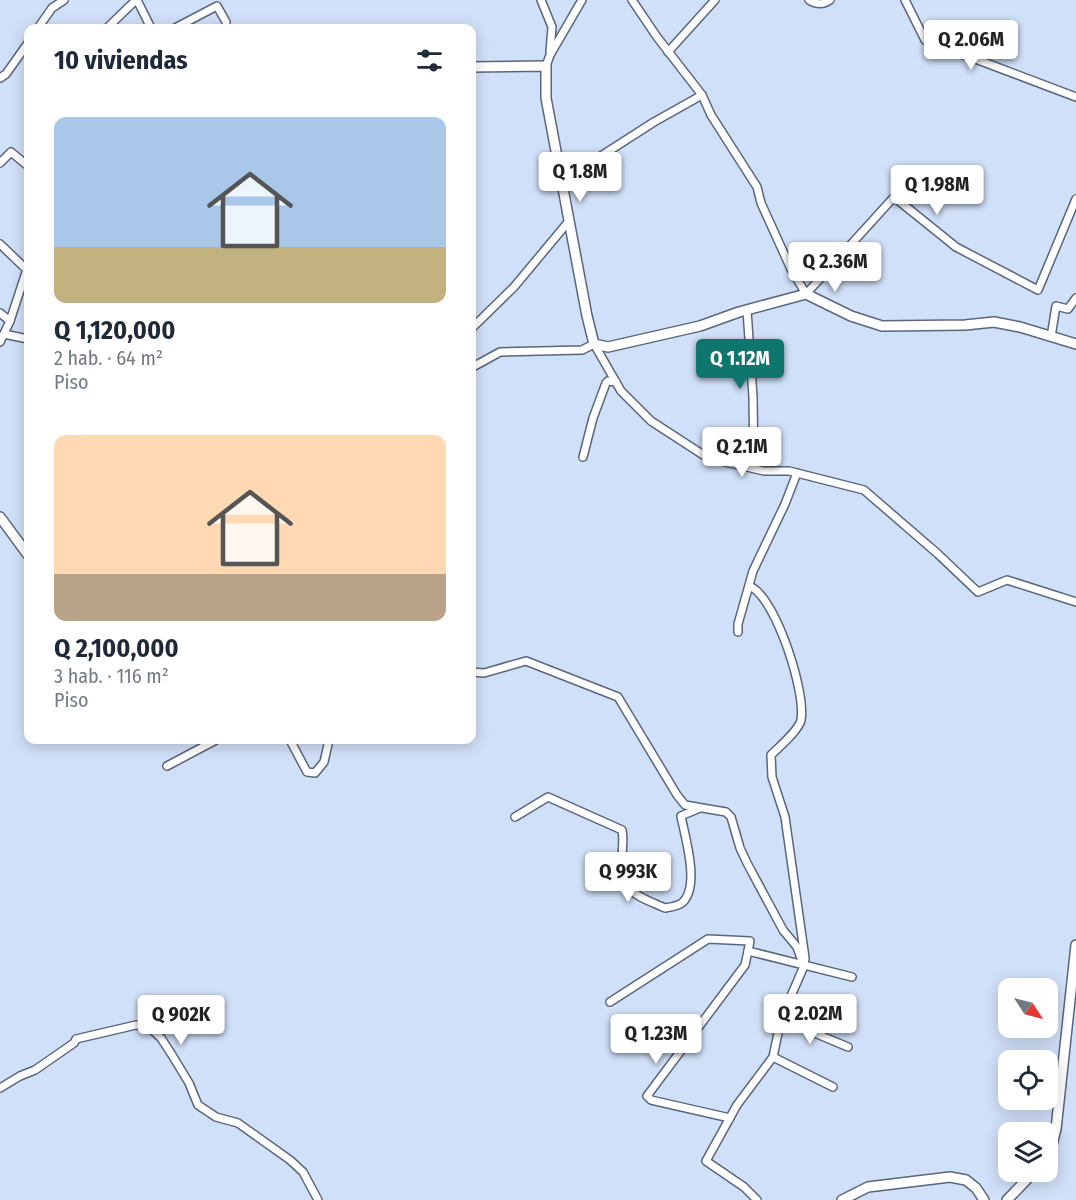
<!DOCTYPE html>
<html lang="es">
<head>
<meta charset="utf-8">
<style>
	:root { --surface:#fff; --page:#f2f2f3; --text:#1f2937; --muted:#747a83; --accent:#0f766e }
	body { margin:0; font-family:"Fira Sans Condensed",sans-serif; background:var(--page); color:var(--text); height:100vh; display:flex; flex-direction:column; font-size:22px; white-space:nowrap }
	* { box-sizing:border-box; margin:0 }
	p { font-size:20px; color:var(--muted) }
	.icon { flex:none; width:33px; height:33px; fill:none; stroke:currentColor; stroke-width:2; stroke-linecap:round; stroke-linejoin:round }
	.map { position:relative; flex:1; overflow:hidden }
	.panel { position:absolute; left:24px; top:24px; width:452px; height:720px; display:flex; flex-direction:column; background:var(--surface); border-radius:12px; box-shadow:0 3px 15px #0003 }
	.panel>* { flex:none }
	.needle { width:39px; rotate:126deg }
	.tools { position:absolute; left:998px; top:978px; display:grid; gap:12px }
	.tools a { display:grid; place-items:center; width:60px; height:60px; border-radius:12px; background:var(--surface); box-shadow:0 3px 15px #0003; font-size:30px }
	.price { position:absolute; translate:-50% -51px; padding:0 14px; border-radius:6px; background:#fff; color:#222; font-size:20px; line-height:39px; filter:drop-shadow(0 2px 3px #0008) }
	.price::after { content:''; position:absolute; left:50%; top:36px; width:18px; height:14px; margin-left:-9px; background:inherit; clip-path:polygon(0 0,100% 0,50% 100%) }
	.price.selected { background:var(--accent); color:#fff }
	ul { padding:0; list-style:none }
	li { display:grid; align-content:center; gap:12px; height:318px; padding:0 30px }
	li span { display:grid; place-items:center; height:186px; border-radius:12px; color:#555 }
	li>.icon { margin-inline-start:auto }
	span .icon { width:108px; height:108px; fill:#fffc; stroke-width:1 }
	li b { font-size:26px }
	h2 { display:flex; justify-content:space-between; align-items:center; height:72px; padding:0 30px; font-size:26px }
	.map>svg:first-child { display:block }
</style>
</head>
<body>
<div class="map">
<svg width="1076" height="1200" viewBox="0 0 1076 1200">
	<rect width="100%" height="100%" fill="#d1e0f9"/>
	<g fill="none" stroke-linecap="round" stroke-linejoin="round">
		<defs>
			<g id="minor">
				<polyline points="137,0 151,28"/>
				<polyline points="541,0 552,27 550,52"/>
				<polyline points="632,0 657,37 702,95 711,115 757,187 761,203 791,269 806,294 894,197 956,247 1038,290 1076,199"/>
				<path d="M 809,0 C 817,5 823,5 830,0"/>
				<polyline points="905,0 925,40 1076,97"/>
				<polyline points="38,28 52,8 64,0"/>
				<polyline points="107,28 136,0"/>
				<polyline points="175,28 217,6 226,22"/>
				<polyline points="668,52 715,0"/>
				<polyline points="546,66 550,55 582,0"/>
				<polyline points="0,78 6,74 28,43"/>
				<polyline points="0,163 11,152 28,166"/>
				<polyline points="562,181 654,122 702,95"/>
				<polyline points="0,244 26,269"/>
				<polyline points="747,310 753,397 754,468"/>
				<polyline points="0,313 10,321"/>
				<polyline points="471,329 514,287 569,221"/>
				<polyline points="4,334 28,339"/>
				<polyline points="1051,337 1056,306 1068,309 1076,298"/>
				<polyline points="0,342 10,321 28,266"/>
				<polyline points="471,368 500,352 582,350 594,344 621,391 651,421 708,458 764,471 789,471 864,490 938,554 978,592 1007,580 1076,602"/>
				<polyline points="583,457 593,418 606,383 608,381 616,382"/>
				<path d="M 753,588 C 777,603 806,692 801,720 C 799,730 779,747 771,755 L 772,777 L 785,817 L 805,958 L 804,966 L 781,1019 L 773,1057 L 737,1105 L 706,1161 L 744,1187 L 757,1200"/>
				<polyline points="738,632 738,624 753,571 785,504 797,473"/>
				<polyline points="471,672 484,673 526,661 618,697 677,795 685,805 726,812 731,817 740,848 747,863 783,930 797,947 802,961"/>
				<polyline points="290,740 307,772 315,773 324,762 329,740"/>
				<polyline points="167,766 216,740"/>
				<path d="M 515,817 L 548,797 L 622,830 C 624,840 622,849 622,859 C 620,893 638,896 665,908 C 671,907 679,906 683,902 C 700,885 685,837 681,816 L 700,808"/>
				<polyline points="610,1002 708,939 750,941 748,951 852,977"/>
				<polyline points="781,1019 848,1047"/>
				<polyline points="773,1057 833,1087"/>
				<polyline points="0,1088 20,1076 35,1070 74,1043 76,1039 136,1025 149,1027 161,1038 172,1055 189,1083 198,1105 216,1117 238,1123 290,1160 303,1172 318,1200"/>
				<polyline points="730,1118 651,1100 647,1096 745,965 748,951"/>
			</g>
			<g id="tertiary">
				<polyline points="471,67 546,66 546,98 587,316 594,344 608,347 700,326 739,312 806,294 851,316 882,326 965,325 994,322 1020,327 1076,344"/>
				<polyline points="0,517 28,555"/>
				<polyline points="1047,1155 1051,1149 1056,1129 1076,945"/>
				<polyline points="842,1200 868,1187 950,1177 966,1180 976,1188 984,1200"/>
				<polyline points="1007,1200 1034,1172"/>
			</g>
		</defs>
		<!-- minor casing -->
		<use href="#minor" stroke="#59667b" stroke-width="10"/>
		<!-- tertiary casing -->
		<use href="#tertiary" stroke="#59667b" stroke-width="12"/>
		<!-- minor -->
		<use href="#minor" stroke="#fff" stroke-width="7"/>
		<!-- tertiary -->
		<use href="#tertiary" stroke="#fff" stroke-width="9"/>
	</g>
</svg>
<div class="tools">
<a><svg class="needle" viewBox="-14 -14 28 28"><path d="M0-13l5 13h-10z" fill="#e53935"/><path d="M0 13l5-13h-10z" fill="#747a83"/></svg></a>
<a><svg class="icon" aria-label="locate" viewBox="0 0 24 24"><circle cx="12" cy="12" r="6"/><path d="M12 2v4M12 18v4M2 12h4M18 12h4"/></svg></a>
<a><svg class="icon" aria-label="layers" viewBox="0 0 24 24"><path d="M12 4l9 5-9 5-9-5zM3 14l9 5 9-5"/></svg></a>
</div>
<b class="price" style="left:971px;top:71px">Q 2.06M</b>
<b class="price" style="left:580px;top:203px">Q 1.8M</b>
<b class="price" style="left:937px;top:216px">Q 1.98M</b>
<b class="price" style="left:835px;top:293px">Q 2.36M</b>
<b class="price selected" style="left:740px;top:390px">Q 1.12M</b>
<b class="price" style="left:742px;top:478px">Q 2.1M</b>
<b class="price" style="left:628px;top:903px">Q 993K</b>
<b class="price" style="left:810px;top:1045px">Q 2.02M</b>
<b class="price" style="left:181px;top:1046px">Q 902K</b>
<b class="price" style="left:656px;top:1065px">Q 1.23M</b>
<section class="panel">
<h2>10 viviendas<svg class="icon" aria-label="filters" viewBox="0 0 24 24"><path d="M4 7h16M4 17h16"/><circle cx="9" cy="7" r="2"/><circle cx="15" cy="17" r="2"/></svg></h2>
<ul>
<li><span style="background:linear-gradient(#a9c7e8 70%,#c2b280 0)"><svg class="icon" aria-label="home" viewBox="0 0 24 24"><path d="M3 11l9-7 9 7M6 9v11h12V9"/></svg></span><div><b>Q 1,120,000</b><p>2 hab. · 64 m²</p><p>Piso</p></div></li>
<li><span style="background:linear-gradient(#ffd9b3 75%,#b9a48a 0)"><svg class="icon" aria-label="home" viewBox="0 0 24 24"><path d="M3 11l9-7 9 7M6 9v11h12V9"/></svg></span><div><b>Q 2,100,000</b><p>3 hab. · 116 m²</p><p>Piso</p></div></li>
</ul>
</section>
</div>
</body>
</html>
